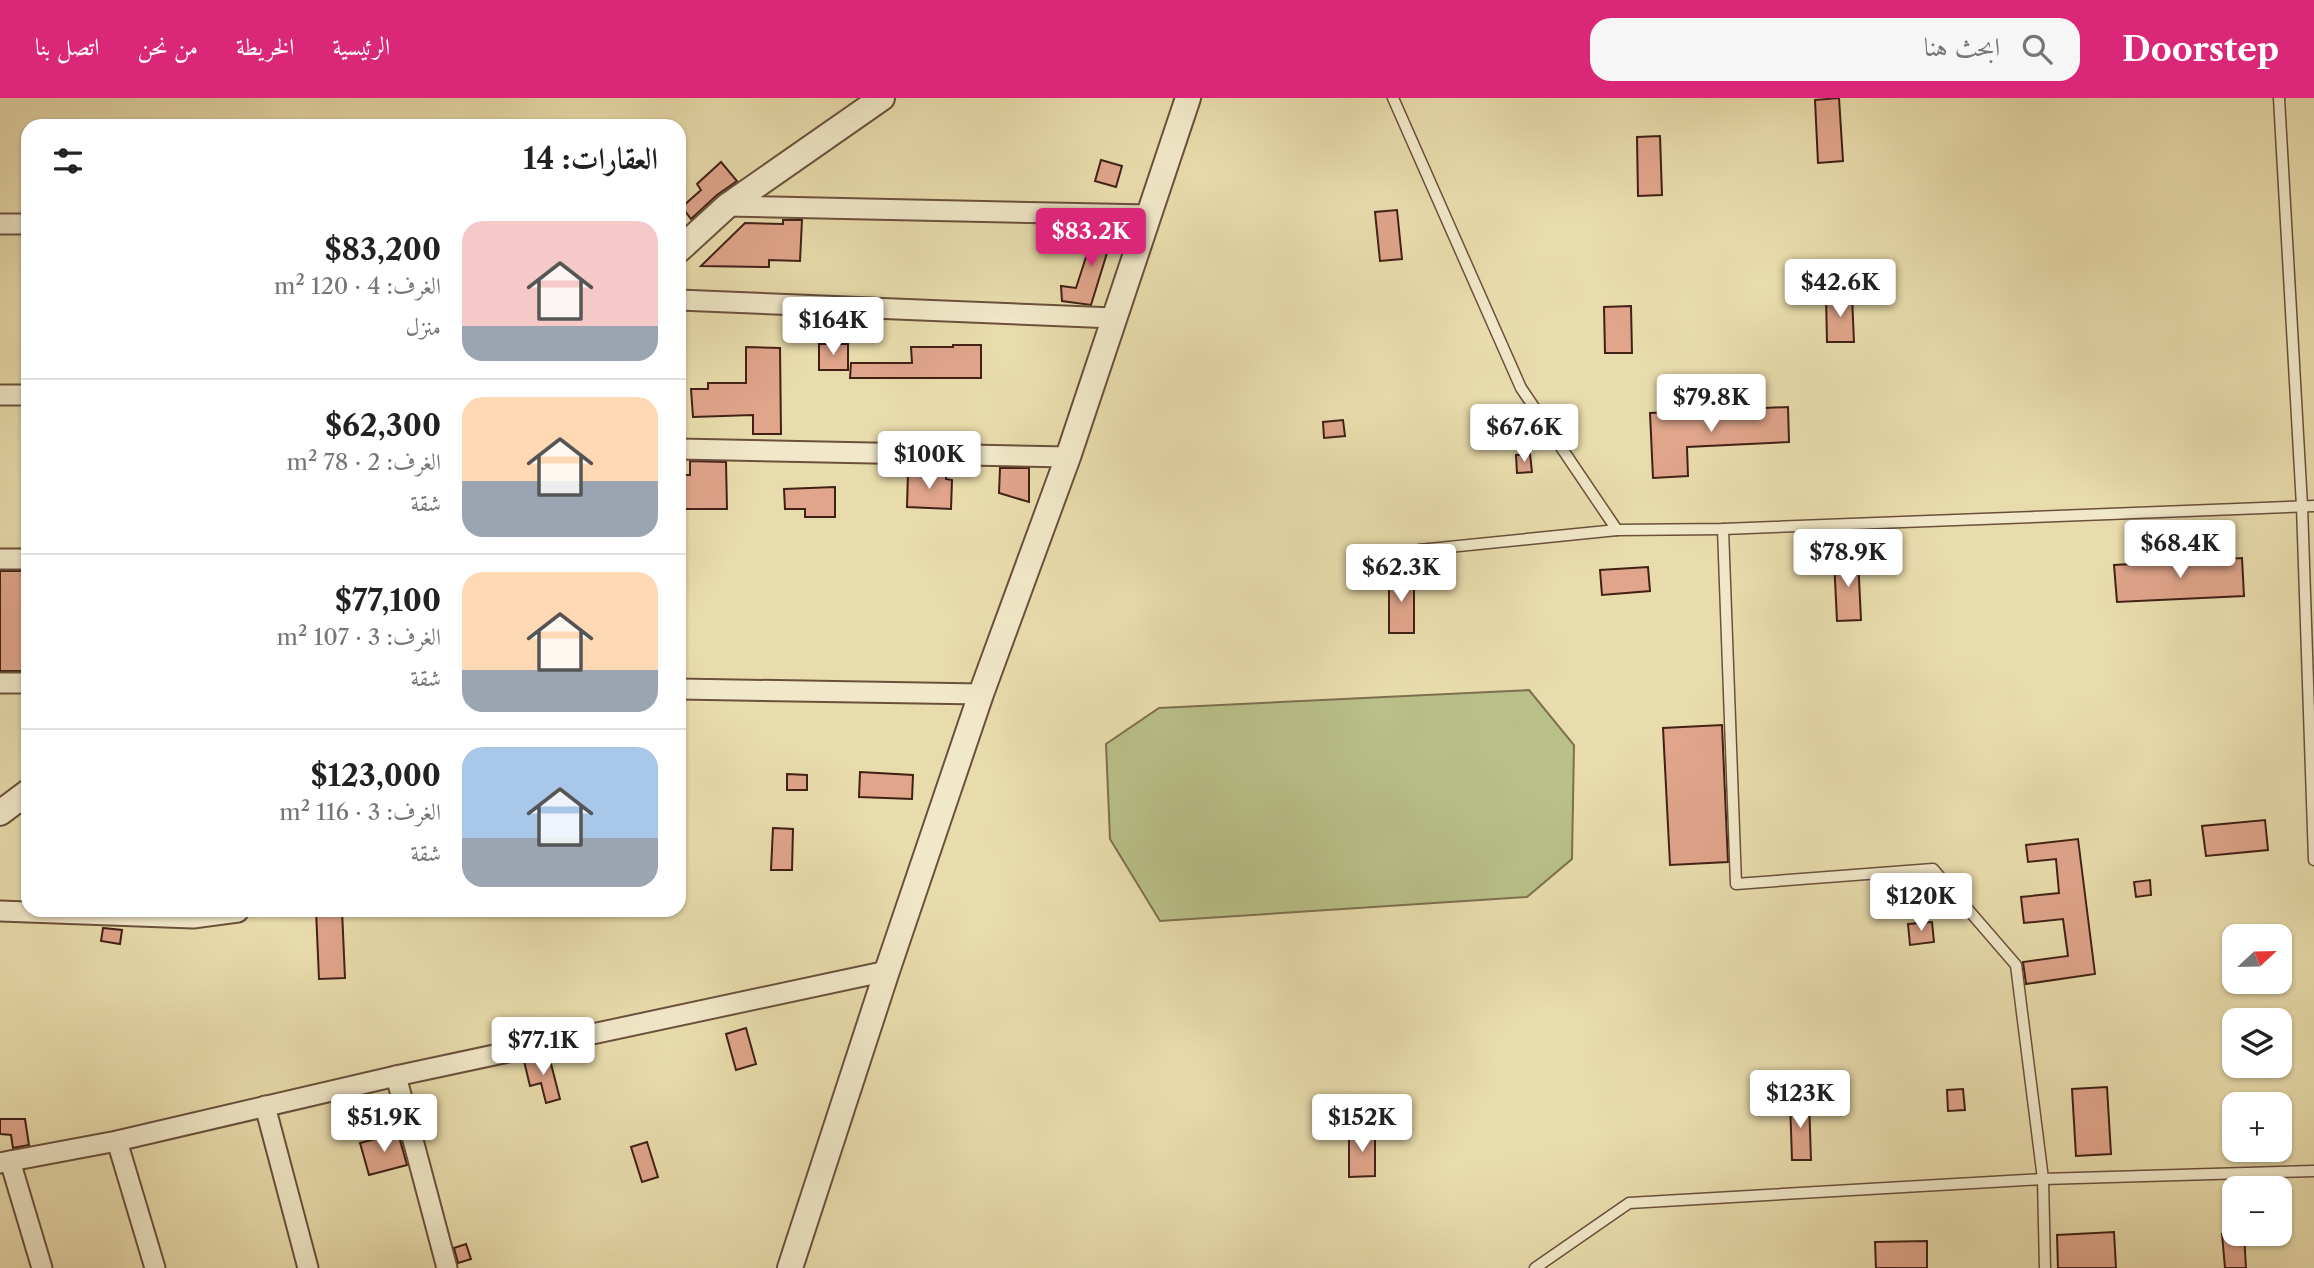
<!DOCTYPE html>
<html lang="ar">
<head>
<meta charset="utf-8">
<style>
	:root { --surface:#fff; --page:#f6f6f6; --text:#222; --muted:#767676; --line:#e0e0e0; --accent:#db2777 }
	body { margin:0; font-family:"Libre Caslon Text",Amiri,serif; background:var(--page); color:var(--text); direction:rtl; height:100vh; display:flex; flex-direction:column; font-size:26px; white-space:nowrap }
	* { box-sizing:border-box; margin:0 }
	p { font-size:23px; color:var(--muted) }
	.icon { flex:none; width:38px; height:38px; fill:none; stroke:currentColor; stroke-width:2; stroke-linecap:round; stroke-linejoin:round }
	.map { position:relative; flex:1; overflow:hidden; direction:ltr }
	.details { position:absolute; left:21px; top:21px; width:665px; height:798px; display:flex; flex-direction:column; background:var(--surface); border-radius:21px; box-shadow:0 2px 5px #0004; direction:rtl }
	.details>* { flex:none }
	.needle { width:46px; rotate:68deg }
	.tools { position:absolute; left:2222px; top:826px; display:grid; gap:14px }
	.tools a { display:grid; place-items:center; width:70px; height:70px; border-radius:14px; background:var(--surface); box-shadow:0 2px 5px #0004; font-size:35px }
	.price { position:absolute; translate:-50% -60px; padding:0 16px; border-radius:7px; background:#fff; color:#222; font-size:23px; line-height:46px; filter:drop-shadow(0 2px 4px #0008) }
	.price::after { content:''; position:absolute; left:50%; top:42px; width:21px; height:16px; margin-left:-10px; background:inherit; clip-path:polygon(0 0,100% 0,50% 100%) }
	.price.selected { background:var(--accent); color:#fff }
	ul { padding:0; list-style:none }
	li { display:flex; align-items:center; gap:21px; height:175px; padding:0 28px }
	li+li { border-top:2px solid var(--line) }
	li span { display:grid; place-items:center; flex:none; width:196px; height:140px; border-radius:21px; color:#555 }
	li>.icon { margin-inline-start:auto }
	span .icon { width:84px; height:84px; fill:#fffc; stroke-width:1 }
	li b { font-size:30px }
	h2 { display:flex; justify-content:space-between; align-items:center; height:84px; padding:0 28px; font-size:30px }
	header { display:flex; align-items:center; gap:42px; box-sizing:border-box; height:98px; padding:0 35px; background:var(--accent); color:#fff }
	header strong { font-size:33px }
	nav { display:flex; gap:38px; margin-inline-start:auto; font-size:24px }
	.search { width:490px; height:63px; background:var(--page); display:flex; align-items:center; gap:18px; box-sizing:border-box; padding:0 24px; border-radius:21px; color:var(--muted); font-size:26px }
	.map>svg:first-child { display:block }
</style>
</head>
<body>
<header>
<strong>Doorstep</strong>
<div class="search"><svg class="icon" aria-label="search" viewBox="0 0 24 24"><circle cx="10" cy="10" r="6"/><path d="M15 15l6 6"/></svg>ابحث هنا</div>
<nav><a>الرئيسية</a><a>الخريطة</a><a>من نحن</a><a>اتصل بنا</a></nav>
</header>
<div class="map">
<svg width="2314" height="1170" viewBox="0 0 2314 1170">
	<rect width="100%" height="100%" fill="#e9dcac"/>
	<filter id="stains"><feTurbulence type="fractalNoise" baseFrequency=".00286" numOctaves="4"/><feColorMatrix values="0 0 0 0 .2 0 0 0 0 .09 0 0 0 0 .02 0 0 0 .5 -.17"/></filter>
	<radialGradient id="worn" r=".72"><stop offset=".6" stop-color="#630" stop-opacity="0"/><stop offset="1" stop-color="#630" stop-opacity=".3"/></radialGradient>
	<!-- green -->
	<polygon fill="#b9c088" stroke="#7d704f" stroke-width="2" points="1529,592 1574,647 1572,761 1527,799 1160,823 1110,741 1106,646 1159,610"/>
	<!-- building -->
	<g fill="#e0a58b" stroke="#412116" stroke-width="2">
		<polygon points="1839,0 1843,63 1818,65 1815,2"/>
		<polygon points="1660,38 1662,97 1638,98 1637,39"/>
		<polygon points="1101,62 1122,68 1116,89 1095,83"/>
		<polygon points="721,64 737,83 717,97 691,121 682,109 701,92 697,86"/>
		<polygon points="1397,112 1402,161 1380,163 1375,114"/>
		<polygon points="783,122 802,122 800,163 769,162 769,169 701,168 745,125 783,126"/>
		<polygon points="1096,128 1115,129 1091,207 1062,203 1061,188 1076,190"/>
		<polygon points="1826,198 1852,198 1854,244 1827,244"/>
		<polygon points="1631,208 1632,255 1605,255 1604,209"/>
		<rect x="819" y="246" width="29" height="26"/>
		<polygon points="953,247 981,247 981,280 850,280 851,265 912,265 911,249 953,249"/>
		<polygon points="746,249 780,250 781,336 753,336 753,317 693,319 691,291 708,291 708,285 746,285"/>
		<polygon points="1788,309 1789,344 1687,349 1688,378 1653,380 1650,315"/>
		<polygon points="1343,322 1345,338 1324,340 1323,324"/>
		<polygon points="1530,356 1532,374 1517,375 1516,357"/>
		<polygon points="690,363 726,364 727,411 679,411 679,377 690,377"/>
		<polygon points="1000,370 1029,370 1029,404 999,395"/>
		<polygon points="908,374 946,375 946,381 952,382 951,411 907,409"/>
		<polygon points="835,389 835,419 805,419 805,411 785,411 784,391"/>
		<polygon points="1858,460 1861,522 1837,523 1834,461"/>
		<polygon points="2242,460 2244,498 2117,504 2114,467"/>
		<polygon points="1648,469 1650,493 1602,497 1600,472"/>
		<polygon points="0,473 23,473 23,513 28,513 28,573 0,573"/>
		<polygon points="1389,477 1414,478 1414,535 1389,535"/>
		<polygon points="1722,627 1728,764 1670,767 1663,630"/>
		<polygon points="860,674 913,677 912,701 859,699"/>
		<polygon points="787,676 807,677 807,692 787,692"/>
		<polygon points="2265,722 2268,752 2206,758 2202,728"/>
		<polygon points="773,730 793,731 792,772 771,772"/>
		<polygon points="2078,741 2095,876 2026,886 2023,864 2068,858 2063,821 2024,825 2021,799 2059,795 2056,761 2028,764 2026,747"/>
		<polygon points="2150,782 2151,797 2136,799 2134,784"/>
		<polygon points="316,812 342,812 345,880 319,881"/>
		<polygon points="1932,824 1934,844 1910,847 1908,826"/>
		<polygon points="103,830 122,832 120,846 101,843"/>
		<polygon points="746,930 756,966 736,972 726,936"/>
		<polygon points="549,958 560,1001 546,1005 541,985 530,988 524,963"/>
		<polygon points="2107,989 2111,1056 2076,1058 2072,991"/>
		<polygon points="1963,991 1965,1012 1948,1013 1947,992"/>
		<polygon points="1790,1002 1809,1002 1811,1062 1792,1062"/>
		<polygon points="0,1021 25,1021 29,1047 13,1050 11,1037 0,1036"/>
		<polygon points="1375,1033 1375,1078 1349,1079 1349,1034"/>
		<polygon points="398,1035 407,1067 369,1077 360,1045"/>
		<polygon points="647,1044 658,1079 642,1084 631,1049"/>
		<polygon points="2114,1134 2116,1170 2058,1170 2057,1137"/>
		<polygon points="2222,1136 2244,1136 2246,1170 2225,1170"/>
		<polygon points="1927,1143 1927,1170 1876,1170 1875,1144"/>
		<polygon points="466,1146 471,1161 458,1165 454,1150"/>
	</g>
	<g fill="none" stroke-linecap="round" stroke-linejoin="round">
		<defs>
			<g id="service">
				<polyline points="1393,0 1521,290 1617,432"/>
				<polyline points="2279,0 2302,408 2314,762"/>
				<polyline points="1723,431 1736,786 1933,771 2016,867 2043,1081 2045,1170"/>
				<polyline points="1419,452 1617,432 1723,431 2314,408"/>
				<polyline points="1535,1170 1629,1105 2043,1081 2314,1073"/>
			</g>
			<g id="minor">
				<polyline points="727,108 1149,117"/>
				<polyline points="0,126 28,126"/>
				<polyline points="679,202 1114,220"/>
				<polyline points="0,297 28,297"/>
				<polyline points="679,351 1068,359"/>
				<polyline points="0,461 28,461"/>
				<polyline points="0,585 28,585"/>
				<polyline points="679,591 981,596"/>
				<polyline points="0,813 193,820 238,814"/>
				<polyline points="396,978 447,1170"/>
				<polyline points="265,1008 308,1170"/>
				<polyline points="117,1043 155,1170"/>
				<polyline points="10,1063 42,1170"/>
				<polyline points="0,1065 117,1043 396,978 887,873"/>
			</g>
			<g id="tertiary">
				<polyline points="679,152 727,108 882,0"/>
				<polyline points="0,715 28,694"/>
				<polyline points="790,1170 887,873 981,596 1068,359 1188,0"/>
			</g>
		</defs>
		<!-- service casing -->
		<use href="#service" stroke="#6b503c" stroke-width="13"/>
		<!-- minor casing -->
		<use href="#minor" stroke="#6b503c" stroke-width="23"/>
		<!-- tertiary casing -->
		<use href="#tertiary" stroke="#6b503c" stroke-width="28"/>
		<!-- service -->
		<use href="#service" stroke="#f1e8c9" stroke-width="10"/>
		<!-- minor -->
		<use href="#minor" stroke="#f1e8c9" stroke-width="19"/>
		<!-- tertiary -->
		<use href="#tertiary" stroke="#f1e8c9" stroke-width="24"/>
	</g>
	<rect width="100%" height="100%" filter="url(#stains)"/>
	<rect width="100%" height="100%" fill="url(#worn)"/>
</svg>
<div class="tools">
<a><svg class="needle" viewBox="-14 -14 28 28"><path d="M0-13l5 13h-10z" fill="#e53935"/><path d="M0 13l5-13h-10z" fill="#767676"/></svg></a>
<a><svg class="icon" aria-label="layers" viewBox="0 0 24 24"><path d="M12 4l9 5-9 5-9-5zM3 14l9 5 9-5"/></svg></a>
<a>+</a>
<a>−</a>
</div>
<b class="price selected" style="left:1091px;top:170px">$83.2K</b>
<b class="price" style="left:1840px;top:221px">$42.6K</b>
<b class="price" style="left:833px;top:259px">$164K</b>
<b class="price" style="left:1711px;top:336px">$79.8K</b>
<b class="price" style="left:1524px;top:366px">$67.6K</b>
<b class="price" style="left:929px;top:393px">$100K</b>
<b class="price" style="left:2180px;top:482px">$68.4K</b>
<b class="price" style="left:1848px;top:491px">$78.9K</b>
<b class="price" style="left:1401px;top:506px">$62.3K</b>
<b class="price" style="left:1921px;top:835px">$120K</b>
<b class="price" style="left:543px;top:979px">$77.1K</b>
<b class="price" style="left:1800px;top:1032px">$123K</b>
<b class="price" style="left:384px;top:1056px">$51.9K</b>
<b class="price" style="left:1362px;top:1056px">$152K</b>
<section class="details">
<h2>العقارات: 14<svg class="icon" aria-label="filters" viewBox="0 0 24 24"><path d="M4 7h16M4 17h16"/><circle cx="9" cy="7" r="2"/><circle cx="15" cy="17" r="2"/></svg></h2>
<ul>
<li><span style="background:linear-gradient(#f6c9c9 75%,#9aa5b1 0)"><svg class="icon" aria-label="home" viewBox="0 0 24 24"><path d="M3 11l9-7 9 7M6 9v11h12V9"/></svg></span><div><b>$83,200</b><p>الغرف: 4 · 120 m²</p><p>منزل</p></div></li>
<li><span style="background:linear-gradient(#ffd9b3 60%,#9aa5b1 0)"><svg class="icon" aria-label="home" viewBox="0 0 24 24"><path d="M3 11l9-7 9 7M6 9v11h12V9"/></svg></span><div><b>$62,300</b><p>الغرف: 2 · 78 m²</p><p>شقة</p></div></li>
<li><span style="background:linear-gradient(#ffd9b3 70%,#9aa5b1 0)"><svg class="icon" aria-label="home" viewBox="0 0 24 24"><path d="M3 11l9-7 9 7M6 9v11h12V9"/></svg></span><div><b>$77,100</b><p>الغرف: 3 · 107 m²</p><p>شقة</p></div></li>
<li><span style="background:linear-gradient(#a9c7e8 65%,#9aa5b1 0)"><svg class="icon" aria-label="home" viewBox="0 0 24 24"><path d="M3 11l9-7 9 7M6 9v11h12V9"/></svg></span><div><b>$123,000</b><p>الغرف: 3 · 116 m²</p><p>شقة</p></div></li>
</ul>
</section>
</div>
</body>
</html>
